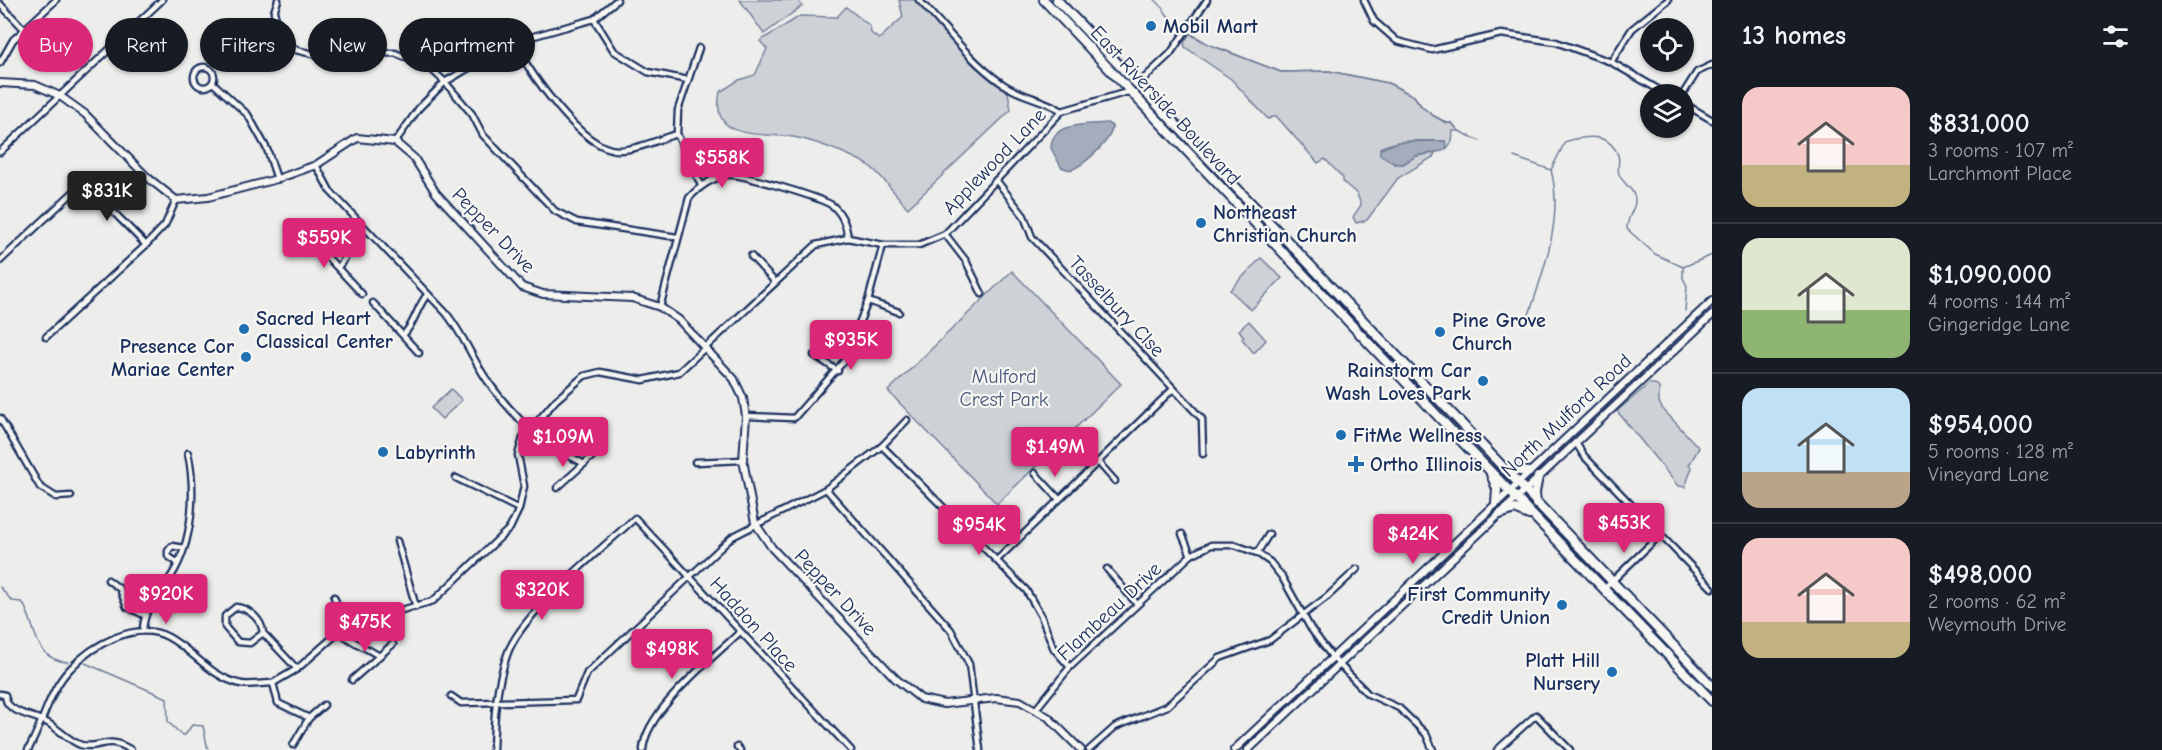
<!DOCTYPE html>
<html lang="en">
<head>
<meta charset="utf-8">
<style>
	:root { --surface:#171b24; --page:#242831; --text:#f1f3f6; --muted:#9ea1a6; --line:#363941; --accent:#db2777 }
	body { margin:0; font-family:"Comic Neue",sans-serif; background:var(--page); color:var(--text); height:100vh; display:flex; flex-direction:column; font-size:22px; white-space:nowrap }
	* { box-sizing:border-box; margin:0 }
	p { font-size:20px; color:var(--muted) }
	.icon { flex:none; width:33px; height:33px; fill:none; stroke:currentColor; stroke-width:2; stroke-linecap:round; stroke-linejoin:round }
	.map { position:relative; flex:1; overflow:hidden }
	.panel { display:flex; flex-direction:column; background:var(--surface); width:450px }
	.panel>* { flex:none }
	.hud { position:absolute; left:18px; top:18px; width:570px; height:54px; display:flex; gap:12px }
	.controls { position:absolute; left:1640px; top:18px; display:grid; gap:12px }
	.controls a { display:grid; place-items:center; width:54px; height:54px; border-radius:50%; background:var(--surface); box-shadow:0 2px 4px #0004; font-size:30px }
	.price { position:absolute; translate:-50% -51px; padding:0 14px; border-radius:6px; background:var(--accent); color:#fff; font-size:20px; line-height:39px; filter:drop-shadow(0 2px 3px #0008) }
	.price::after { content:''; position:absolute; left:50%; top:36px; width:18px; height:14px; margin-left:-9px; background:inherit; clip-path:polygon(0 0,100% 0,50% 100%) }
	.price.active { background:#222; color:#fff }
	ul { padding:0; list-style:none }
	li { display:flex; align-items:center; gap:18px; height:150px; padding:0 30px }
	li+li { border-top:2px solid var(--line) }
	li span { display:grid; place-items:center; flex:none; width:168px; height:120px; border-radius:18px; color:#555 }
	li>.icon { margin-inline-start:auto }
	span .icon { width:72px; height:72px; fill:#fffc; stroke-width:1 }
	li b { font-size:26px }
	h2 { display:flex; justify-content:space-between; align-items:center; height:72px; padding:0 30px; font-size:26px }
	.pill { padding:0 21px; border-radius:27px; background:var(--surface); box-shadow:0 2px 4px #0004; font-size:21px; line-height:54px }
	.pill.active { background:var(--accent); color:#fff }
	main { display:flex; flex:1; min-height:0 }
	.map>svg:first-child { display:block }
</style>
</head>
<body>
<main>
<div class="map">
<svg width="1712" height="750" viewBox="0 0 1712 750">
	<rect width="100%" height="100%" fill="#edeeec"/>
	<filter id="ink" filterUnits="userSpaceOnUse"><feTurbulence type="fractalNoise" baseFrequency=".0167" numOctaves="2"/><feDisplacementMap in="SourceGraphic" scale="12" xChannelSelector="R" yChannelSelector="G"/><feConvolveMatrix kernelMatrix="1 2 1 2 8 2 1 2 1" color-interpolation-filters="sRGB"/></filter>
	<g filter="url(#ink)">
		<!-- green -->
		<g fill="#ced2d7" stroke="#74809a" stroke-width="1.5">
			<polygon points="740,0 798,0 802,6 764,34"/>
			<path d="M 899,0 L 916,0 L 974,63 L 1008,92 L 1011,110 L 908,208 C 896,196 877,168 863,162 C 846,153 812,140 793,137 C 761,132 709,142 720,92 L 739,80 L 755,75 L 767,49 L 760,41 L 800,16 L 837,17 L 846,7 L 870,26 L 871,33 L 879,39 L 903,17 Z"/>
			<path d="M 1190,33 L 1208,44 L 1281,72 L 1329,71 L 1388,83 L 1414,96 L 1422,107 L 1434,116 L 1447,123 L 1452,123 L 1459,131 L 1453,131 L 1452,142 L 1447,148 L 1445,141 C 1425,141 1398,138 1380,148 L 1391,161 L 1403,164 L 1416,156 L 1435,153 L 1433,157 L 1398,178 L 1367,220 L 1356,223 L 1353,217 L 1361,205 L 1357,194 L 1343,182 L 1343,178 L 1325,159 L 1318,163 L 1276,116 L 1268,119 L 1231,79 L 1185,47 L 1184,43 Z"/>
			<polygon points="1261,258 1282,278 1251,310 1230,290"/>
			<polygon points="1012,271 1121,384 997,504 888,391"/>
			<polygon points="1249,321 1266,340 1254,353 1242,339 1244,337 1239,330"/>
			<polygon points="1649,384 1655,384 1659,388 1659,402 1662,408 1699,448 1689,465 1692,468 1685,487 1678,486 1617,411"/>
			<polygon points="451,389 462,400 442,419 431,408"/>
		</g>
		<!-- water -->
		<g fill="#a5acbc" stroke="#6e7a96" stroke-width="1.5">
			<path d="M 1107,123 L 1112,126 C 1113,139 1087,162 1075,168 C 1070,171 1066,169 1061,167 L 1051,148 C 1051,121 1089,125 1107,123 Z"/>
			<polygon points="1430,141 1445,141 1447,148 1442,151 1416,156 1403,164 1395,164 1380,155 1380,149 1398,142"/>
		</g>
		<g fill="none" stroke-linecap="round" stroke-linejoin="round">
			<!-- stream -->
			<g stroke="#6e7a96" stroke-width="1.5">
				<path d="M 1155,0 C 1165,7 1164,16 1178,25"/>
				<polyline points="1192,35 1208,44 1281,72 1329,71 1388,83 1414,96 1422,107 1434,116 1447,123 1452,123 1459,131 1480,141"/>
				<path d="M 1514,157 L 1551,170 C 1564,218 1543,272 1528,318 L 1523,322"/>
				<path d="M 1551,170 L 1565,142 L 1570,140 C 1589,136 1609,133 1618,155 C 1620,161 1617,168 1619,174 C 1623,185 1636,189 1635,202 C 1634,211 1627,217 1627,229 L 1655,254 L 1683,267 L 1712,255"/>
				<polyline points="1683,268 1683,278 1687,286 1685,311"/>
				<path d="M 0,587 L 12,601 L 22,602 C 37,623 31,660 68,662"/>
				<polyline points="85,663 167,698 168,722 182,735 185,735 192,725 203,726 208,750"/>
			</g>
			<defs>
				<g id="minor">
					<polyline points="278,0 274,12 281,34 296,50 317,55 395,53 430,68 445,82 472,114 483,135 555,211 577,222 677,237"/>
					<path d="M 919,0 C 945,27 969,60 1000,82 C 1019,97 1043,98 1062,111"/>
					<polyline points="1364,0 1374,21 1397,41 1432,50 1501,34 1556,42 1611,62 1666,94"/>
					<polyline points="0,4 24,29"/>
					<polyline points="594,19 614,51 648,72 688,80"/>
					<path d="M 513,42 C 530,72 582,151 619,150 C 637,150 659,139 677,134"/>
					<polyline points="699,48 678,110 677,134 701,185"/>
					<polyline points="1611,62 1632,29 1668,0"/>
					<polyline points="0,63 13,40 56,0"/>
					<circle cx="204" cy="77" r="10"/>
					<polyline points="213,83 248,115 267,149 277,179"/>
					<polyline points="1137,85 1170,54 1207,0"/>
					<polyline points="1683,94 1697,72 1712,65"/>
					<polyline points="1683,103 1712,120"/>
					<polyline points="395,142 419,108 445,82 513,42 594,19 617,0"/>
					<polyline points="0,152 162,0"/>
					<path d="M 316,165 L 330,191 L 446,313 C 463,334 472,358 487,380 C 503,403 526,427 547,445 C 555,452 573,456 584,464"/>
					<polyline points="996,180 1024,216 1032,237 1202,419 1203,454"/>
					<polyline points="302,230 362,294"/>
					<polyline points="945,234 966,261 982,294"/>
					<polyline points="751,256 775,282"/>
					<polyline points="0,261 84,182 146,245"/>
					<path d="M 338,267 C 350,255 352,239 364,227"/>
					<polyline points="868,301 899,312"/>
					<polyline points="373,303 419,353"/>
					<path d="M 660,307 L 689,198 C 699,187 711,178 727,175 C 739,173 823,198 833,206 C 843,215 846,225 848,238"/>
					<path d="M 403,335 C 415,324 416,308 427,295"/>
					<polyline points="46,337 146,245 165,225 176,200"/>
					<polyline points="814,355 838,371"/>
					<polyline points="746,416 794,418 844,361 868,301 883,245"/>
					<polyline points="0,418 40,487 56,497 71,496"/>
					<polyline points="1576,443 1584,456 1712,588"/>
					<polyline points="882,446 1026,590 1041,616 1054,649 1070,667"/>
					<polyline points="695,462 743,460"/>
					<polyline points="1098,462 1115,481"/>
					<polyline points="1035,473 1059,499"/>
					<polyline points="456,478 519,509"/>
					<polyline points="557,488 596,453"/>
					<polyline points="826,489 951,630 969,664 980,750"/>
					<polyline points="1182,534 1191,555"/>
					<polyline points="397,541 416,607"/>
					<polyline points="1257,553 1269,534"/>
					<polyline points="998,559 1173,389"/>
					<polyline points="178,563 168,556 168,551 172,546 184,548"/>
					<polyline points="1107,569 1137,604"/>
					<polyline points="108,580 120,589 127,607 144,615"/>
					<polyline points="1604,589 1660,535"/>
					<polyline points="334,597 346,626"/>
					<path d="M 143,630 C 144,606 160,594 172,575 C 193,541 196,491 188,453"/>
					<path d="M 340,632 C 352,643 366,647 379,656"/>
					<path d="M 263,633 L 250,643 L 238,642 L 225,627 L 225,616 L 236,607 C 249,608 262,620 263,633 L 297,669"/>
					<polyline points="352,680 393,644"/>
					<polyline points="273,683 297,669 346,626 433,601 510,528 519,509 524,486 518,455 523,438 556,400 584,376 600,372 643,380 679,372 816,245 848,238 883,245 919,245 945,234 1062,111 1131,91"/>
					<path d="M 0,694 L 5,695 C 6,700 6,703 11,707 C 20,715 35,716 46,722 C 58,728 69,741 81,745 C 101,750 105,734 131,750"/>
					<polyline points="451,696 461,703 576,700 587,673 732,537 826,489 882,446 907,420"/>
					<polyline points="1036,709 1070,667 1191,555 1211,545 1235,545 1257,553 1270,562 1282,577 1311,629 1333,658 1368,694 1399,708 1426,734 1433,750"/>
					<polyline points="293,745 309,718 324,705"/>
					<polyline points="737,747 740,750"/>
					<path d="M 28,750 C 43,724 49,690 70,669 C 92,645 136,620 168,637 C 194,651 210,677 241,684 C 250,686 263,683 273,683 L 278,703 L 309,718"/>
					<path d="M 493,750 C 494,718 496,686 507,655 C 520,614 602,549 635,518 L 851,750"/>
					<path d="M 643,750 C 645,711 712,659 740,632"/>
					<polyline points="1089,750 1115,727 1167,706 1220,658 1270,640 1328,596 1357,569"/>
					<polyline points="1497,750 1536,715 1570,750"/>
				</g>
				<g id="tertiary">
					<polyline points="0,83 35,85 60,96 85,114 147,177 176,200 208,197 277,179 316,165 357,138 395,142 414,158 436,193 522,287 543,294 632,298 660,307 679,320 734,379 743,398 746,416 743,460 755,523 772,548 896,679 921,699 944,704 996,698 1020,701 1048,717 1081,750"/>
					<polyline points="1234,750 1712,301"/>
					<polyline points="1248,750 1712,315"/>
				</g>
				<g id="primary">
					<polyline points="1044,0 1469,449 1712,701"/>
					<polyline points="1057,0 1712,686"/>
					<polyline points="1504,469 1529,472"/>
					<polyline points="1491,474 1497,489 1496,503"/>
					<polyline points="1536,504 1535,492 1538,477"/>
					<polyline points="1500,514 1515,509 1529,515"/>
				</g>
			</defs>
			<!-- minor casing -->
			<use href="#minor" stroke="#1b2f5e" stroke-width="9"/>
			<!-- tertiary casing -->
			<use href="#tertiary" stroke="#1b2f5e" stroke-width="10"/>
			<!-- primary casing -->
			<use href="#primary" stroke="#1b2f5e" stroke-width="12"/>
			<!-- minor -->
			<use href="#minor" stroke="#f6f6f2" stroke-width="4.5"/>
			<!-- tertiary -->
			<use href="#tertiary" stroke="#f6f6f2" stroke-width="6"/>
			<!-- primary -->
			<use href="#primary" stroke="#f6f6f2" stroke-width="8"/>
		</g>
	</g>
	<!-- markers -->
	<g fill="#1f6fb2" stroke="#f6f6f2" stroke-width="2">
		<circle cx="1151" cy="26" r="6"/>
		<circle cx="1201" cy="223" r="6"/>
		<circle cx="244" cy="329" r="6"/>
		<circle cx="1440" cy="332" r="6"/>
		<circle cx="246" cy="357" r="6"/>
		<circle cx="1483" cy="381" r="6"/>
		<circle cx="1341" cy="435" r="6"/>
		<circle cx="383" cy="452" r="6"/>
		<path d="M1353 455h6v6h6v6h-6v6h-6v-6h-6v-6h6z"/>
		<circle cx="1562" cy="605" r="6"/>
		<circle cx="1612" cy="672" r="6"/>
	</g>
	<g text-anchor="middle" stroke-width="4.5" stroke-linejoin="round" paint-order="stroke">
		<!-- poi labels -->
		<g font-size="20" font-weight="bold" fill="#1b2f5e" stroke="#f6f6f2" text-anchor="start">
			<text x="1163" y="33">Mobil Mart</text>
			<text x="1213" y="219">Northeast<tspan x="1213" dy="23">Christian Church</tspan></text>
			<text x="256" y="325">Sacred Heart<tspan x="256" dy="23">Classical Center</tspan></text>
			<text x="1452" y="327">Pine Grove<tspan x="1452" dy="23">Church</tspan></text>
			<text x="234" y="353" text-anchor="end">Presence Cor<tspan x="234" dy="23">Mariae Center</tspan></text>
			<text x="1471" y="377" text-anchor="end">Rainstorm Car<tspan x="1471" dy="23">Wash Loves Park</tspan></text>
			<text x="1353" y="442">FitMe Wellness</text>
			<text x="395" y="459">Labyrinth</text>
			<text x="1370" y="471">Ortho Illinois</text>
			<text x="1550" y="601" text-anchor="end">First Community<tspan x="1550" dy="23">Credit Union</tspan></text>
			<text x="1600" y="667" text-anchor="end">Platt Hill<tspan x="1600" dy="23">Nursery</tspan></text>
		</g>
		<!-- street labels -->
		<g font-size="20" fill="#1b2f5e" stroke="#f6f6f2">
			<text transform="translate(1166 105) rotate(47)" y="7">East Riverside Boulevard</text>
			<text transform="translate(994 161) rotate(-46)" y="7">Applewood Lane</text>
			<text transform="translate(494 230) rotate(46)" y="7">Pepper Drive</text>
			<text transform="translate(1117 306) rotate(47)" y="7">Tasselbury Clse</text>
			<text transform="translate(1566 415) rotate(-43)" y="7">North Mulford Road</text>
			<text transform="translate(836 592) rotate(47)" y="7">Pepper Drive</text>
			<text transform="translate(1109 611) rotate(-43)" y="7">Flambeau Drive</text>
			<text transform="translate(754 624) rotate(48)" y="7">Haddon Place</text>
		</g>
		<!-- park labels -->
		<g font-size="20" fill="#48587c" stroke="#f6f6f2">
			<text x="1004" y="383">Mulford<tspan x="1004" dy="23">Crest Park</tspan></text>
		</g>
	</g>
</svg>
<div class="controls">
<a><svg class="icon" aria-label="locate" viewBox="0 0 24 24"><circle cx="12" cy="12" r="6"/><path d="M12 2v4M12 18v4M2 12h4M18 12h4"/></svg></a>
<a><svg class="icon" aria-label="layers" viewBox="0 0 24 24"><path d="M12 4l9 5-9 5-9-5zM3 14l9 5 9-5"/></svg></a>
</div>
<b class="price" style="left:722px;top:189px">$558K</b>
<b class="price active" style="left:107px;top:222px">$831K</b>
<b class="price" style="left:324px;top:269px">$559K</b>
<b class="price" style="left:851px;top:371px">$935K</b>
<b class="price" style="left:563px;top:468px">$1.09M</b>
<b class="price" style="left:1055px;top:478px">$1.49M</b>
<b class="price" style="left:1624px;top:554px">$453K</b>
<b class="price" style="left:979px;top:556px">$954K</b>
<b class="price" style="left:1413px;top:565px">$424K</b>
<b class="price" style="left:542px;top:621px">$320K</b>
<b class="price" style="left:166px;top:625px">$920K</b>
<b class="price" style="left:365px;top:653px">$475K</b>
<b class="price" style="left:672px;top:680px">$498K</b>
<div class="hud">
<a class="pill active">Buy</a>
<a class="pill">Rent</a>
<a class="pill">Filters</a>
<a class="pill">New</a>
<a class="pill">Apartment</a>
</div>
</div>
<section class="panel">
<h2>13 homes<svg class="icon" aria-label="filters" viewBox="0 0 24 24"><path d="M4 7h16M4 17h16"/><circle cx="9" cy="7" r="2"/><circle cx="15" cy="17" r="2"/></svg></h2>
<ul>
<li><span style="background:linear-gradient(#f6c9c9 65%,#c2b280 0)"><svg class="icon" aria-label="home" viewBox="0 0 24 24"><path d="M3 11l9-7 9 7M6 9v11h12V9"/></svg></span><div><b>$831,000</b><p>3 rooms · 107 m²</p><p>Larchmont Place</p></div></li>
<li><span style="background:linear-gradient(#dfe7d0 60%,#8fb573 0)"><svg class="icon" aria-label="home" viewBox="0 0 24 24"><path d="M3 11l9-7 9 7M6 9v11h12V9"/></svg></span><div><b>$1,090,000</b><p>4 rooms · 144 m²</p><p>Gingeridge Lane</p></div></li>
<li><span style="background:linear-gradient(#bfe0f5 70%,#b9a48a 0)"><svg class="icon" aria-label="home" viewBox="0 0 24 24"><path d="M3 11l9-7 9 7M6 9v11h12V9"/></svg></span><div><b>$954,000</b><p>5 rooms · 128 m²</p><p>Vineyard Lane</p></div></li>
<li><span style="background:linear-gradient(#f6c9c9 70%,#c2b280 0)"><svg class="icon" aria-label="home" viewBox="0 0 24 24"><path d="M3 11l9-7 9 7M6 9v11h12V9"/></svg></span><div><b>$498,000</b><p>2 rooms · 62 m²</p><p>Weymouth Drive</p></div></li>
</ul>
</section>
</main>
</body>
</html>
